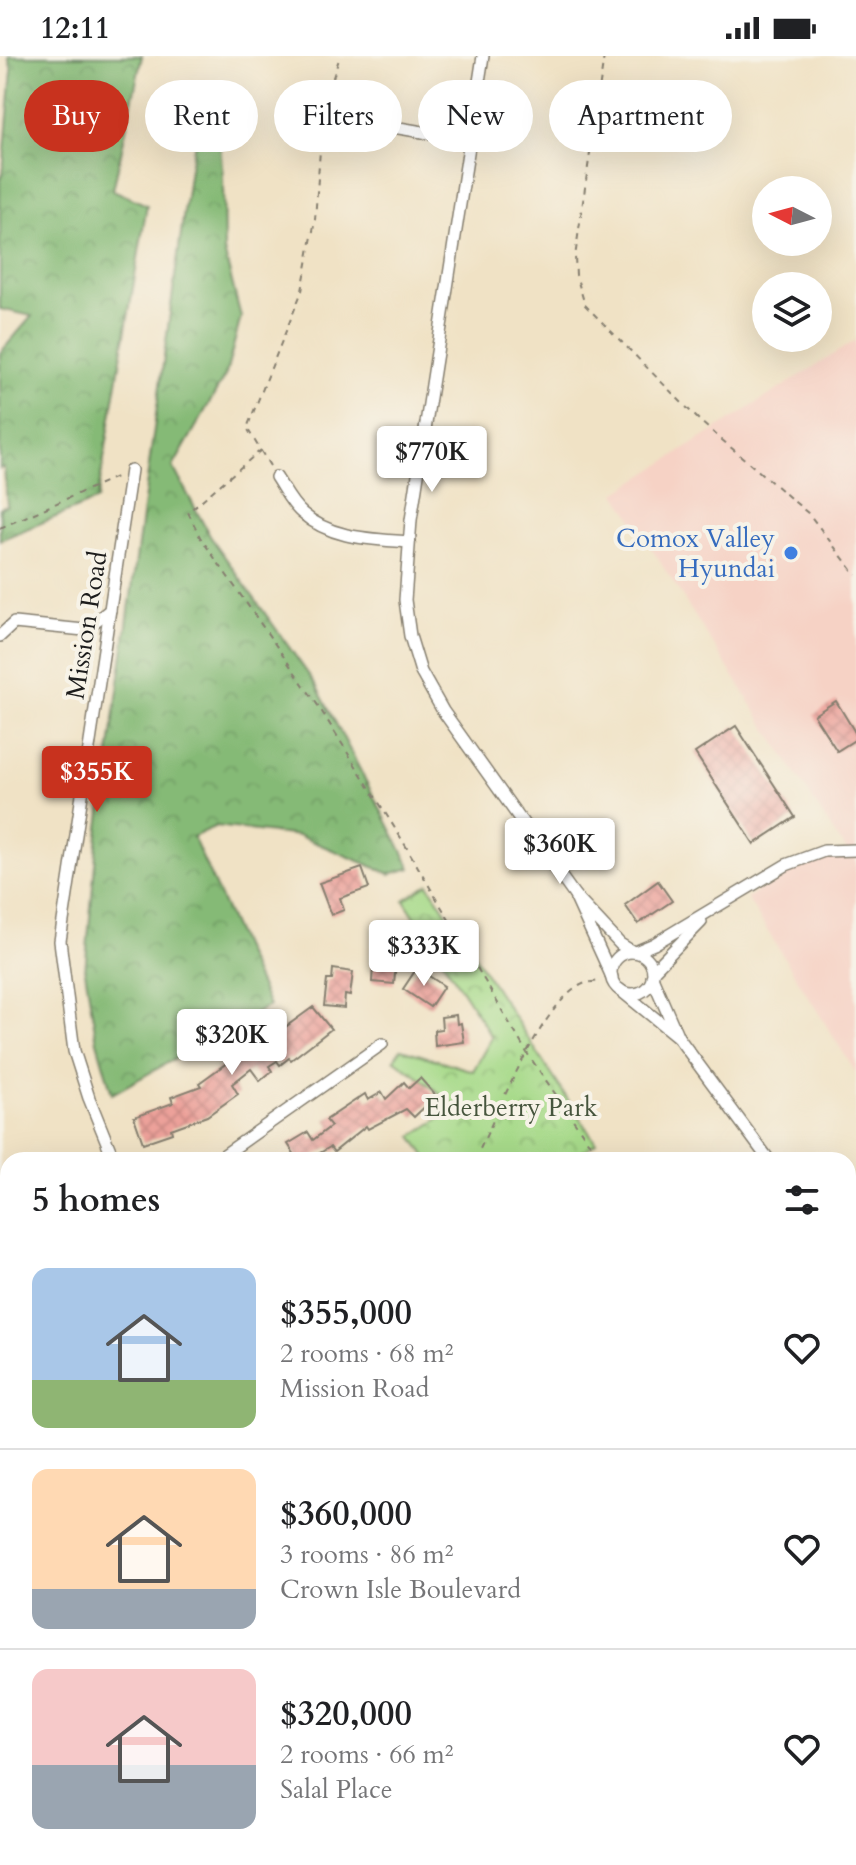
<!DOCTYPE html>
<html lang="en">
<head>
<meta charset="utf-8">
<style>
	:root { --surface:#fff; --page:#f2f2f2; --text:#202124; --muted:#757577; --line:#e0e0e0; --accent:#c8321e }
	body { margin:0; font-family:Cardo,serif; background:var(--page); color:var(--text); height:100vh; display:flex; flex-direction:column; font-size:30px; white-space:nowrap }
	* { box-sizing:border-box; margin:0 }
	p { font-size:26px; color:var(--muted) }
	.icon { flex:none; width:44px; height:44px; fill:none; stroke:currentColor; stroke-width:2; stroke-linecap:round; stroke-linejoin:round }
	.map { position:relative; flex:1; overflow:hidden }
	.panel { position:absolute; left:0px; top:1096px; width:856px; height:714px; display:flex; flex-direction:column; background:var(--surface); border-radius:24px 24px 0 0; box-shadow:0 8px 32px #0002 }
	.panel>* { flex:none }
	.top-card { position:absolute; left:24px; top:24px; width:808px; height:72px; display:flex; gap:16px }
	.needle { width:52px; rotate:276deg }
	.buttons { position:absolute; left:752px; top:120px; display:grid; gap:16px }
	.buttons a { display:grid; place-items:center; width:80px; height:80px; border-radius:50%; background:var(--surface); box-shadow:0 8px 32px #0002; font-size:40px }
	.price { position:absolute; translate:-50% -68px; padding:0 18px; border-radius:8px; background:#fff; color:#222; font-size:26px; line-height:52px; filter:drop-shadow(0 2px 4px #0008) }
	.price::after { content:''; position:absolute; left:50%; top:48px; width:24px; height:18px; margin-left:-12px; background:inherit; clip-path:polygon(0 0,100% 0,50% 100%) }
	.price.active { background:var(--accent); color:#fff }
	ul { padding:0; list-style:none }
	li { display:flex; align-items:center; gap:24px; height:200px; padding:0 32px }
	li+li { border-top:2px solid var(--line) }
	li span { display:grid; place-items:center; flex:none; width:224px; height:160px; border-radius:16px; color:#555 }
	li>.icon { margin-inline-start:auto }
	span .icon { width:96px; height:96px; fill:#fffc; stroke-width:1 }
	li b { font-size:34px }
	h2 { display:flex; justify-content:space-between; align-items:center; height:96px; padding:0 32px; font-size:34px }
	.chip { padding:0 28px; border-radius:36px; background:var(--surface); box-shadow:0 8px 32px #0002; font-size:28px; line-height:72px }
	.chip.active { background:var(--accent); color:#fff }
	.status { display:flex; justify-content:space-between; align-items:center; height:56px; padding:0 40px; background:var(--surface); direction:ltr }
	.status svg { height:22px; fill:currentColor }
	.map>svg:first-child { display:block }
</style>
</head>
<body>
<div class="status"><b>12:11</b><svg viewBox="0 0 49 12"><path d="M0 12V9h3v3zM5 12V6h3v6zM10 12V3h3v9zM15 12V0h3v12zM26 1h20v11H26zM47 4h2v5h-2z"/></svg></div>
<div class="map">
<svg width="856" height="1809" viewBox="0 0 856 1809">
	<defs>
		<pattern id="forest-crowns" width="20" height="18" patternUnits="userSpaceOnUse" patternTransform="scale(2)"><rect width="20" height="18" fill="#85ba76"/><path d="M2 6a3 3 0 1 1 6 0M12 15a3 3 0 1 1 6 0" fill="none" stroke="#729f66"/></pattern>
		<pattern id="park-crowns" width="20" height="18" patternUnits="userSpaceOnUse" patternTransform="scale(2)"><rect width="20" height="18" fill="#a7da8a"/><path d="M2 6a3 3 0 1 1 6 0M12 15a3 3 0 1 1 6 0" fill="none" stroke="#8fba76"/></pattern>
		<pattern id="building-cross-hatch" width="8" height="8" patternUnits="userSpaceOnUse" patternTransform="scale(2)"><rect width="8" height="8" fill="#eca19a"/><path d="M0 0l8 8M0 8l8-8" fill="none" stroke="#ca8a84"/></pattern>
	</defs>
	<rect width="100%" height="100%" fill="#f7f3e8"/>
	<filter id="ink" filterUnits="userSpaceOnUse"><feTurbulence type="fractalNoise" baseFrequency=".0125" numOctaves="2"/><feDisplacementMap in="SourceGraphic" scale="16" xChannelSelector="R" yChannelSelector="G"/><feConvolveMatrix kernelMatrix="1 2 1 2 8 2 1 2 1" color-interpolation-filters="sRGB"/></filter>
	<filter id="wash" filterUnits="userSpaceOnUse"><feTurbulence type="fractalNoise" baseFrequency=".006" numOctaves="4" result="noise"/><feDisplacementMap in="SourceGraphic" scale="32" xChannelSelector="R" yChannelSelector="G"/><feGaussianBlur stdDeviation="1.8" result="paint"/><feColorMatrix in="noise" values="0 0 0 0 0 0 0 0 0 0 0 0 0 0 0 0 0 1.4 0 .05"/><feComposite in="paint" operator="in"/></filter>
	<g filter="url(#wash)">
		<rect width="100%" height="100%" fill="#f0e2c5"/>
		<!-- built -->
		<polygon fill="#f6d2c5" points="856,284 856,1017 747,842 786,817 826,802 852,801 834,777 616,437"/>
		<!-- forest -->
		<g fill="url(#forest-crowns)" stroke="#506b49" stroke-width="2">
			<polygon points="8,0 142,0 113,134 147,149 97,444 0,484 0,452 7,449 4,411 0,413 0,297 32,260 0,253 0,124 3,116 12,14"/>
			<polygon points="216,45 223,121 224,195 241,261 226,318 173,411 210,480 316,629 411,812 390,818 299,780 216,770 193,781 269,950 112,1038 97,986 85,915 97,786 190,112 200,61"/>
			<polygon points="0,1673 8,1684 8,1802 89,1802 93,1809 0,1809"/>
		</g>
		<!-- park -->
		<polygon fill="url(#park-crowns)" stroke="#627b53" stroke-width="2" points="428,828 596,1087 568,1104 428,1104 412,1080 458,1051 394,1003 401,993 473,1015 492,981 404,844"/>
		<g id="blocks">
			<!-- building -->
			<g fill="url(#building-cross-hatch)">
				<polygon points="836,645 856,678 856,683 837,695 814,659"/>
				<polygon points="736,670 795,761 754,788 695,697"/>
				<polygon points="362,812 369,832 340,842 344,854 331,859 319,827"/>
				<polygon points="658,825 672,845 638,868 625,849"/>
				<polygon points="374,893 397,895 394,928 372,926"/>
				<polygon points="417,912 444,930 430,951 403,933"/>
				<polygon points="333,913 353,916 350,940 345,939 344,952 324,950 327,924 332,924"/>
				<polygon points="313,951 331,973 321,981 291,1004 289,1002 280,1009 277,1005 269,1010 272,1015 260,1025 251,1013 232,1028 238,1038 207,1060 171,1073 172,1077 143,1087 134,1061 173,1047 171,1041 201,1030 199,1027 252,989 255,993"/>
				<polygon points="456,959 457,968 461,967 464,986 435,990 434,974 442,973 441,961"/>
				<polygon points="420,1022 436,1040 414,1061 406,1053 368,1073 366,1070 334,1096 330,1091 308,1104 298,1104 288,1088 308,1076 313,1084 331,1070 326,1064 365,1038 368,1044 382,1036 386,1043 404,1026 409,1032"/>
			</g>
		</g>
	</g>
	<g filter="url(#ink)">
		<use href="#blocks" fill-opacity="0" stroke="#867f70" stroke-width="2"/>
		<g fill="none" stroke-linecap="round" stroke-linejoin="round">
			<defs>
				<g id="street">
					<polyline points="483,0 411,464 405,544 410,580 421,616 443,655 575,840"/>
					<polyline points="393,71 470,84"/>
					<path d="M 276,421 C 284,433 291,448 302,457 C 331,483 371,483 408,486"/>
					<polyline points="0,580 14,567 84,574 110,554"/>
					<polyline points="635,896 654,888 786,809 824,795 856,794"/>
					<circle cx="632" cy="917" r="21"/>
					<polyline points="653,915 701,866"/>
					<polyline points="612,921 575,840 620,888 633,896"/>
					<polyline points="619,933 678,981 652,921"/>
					<polyline points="678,981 769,1104"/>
					<polyline points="114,1104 89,1042 74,995 60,885 131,414"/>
					<polyline points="217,1104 382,988"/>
					<polyline points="848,1226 856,1239"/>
					<polyline points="0,1241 8,1235"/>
					<polyline points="195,1802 200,1809"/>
					<polyline points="571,1802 576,1809"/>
					<polyline points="234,1809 246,1802"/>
					<polyline points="622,1809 632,1802"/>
				</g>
			</defs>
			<!-- street casing -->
			<use href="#street" stroke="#867f70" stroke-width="14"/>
			<!-- path -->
			<g stroke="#867f70" stroke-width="2" stroke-dasharray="6 6" stroke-linecap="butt">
				<polyline points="604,0 575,201 576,219 585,249 701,366 809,458 856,519"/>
				<polyline points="261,394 188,456 200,481 319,651 401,782 527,997 601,1104"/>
				<polyline points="270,410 247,372 302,235 315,164 323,52 340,0"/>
				<polyline points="0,472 116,421"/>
				<path d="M 479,1104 L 478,1097 C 498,1056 541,949 581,929 C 586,926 594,926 600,925"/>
				<polyline points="848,1386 856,1381"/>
				<polyline points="0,1673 8,1684"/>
				<polyline points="89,1802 93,1809"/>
			</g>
			<!-- street -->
			<use href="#street" stroke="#fff" stroke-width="11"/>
		</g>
	</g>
	<!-- markers -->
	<circle fill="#3f7fe0" stroke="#f7f3e8" stroke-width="3" cx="791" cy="497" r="8"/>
	<g text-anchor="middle" stroke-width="8" stroke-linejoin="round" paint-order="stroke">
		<!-- shop labels -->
		<g font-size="26" fill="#366cbe" stroke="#f7f3e8" text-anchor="end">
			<text x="775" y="491">Comox Valley<tspan x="775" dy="30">Hyundai</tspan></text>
		</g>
		<!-- street labels -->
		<g font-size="26" fill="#1c1c1c" stroke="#f7f3e8">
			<text transform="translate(86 569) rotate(-81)" y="9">Mission Road</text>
		</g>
		<!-- park labels -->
		<g font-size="26" fill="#46553d" stroke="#f7f3e8">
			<text x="511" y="1060">Elderberry Park</text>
		</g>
	</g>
</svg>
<div class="buttons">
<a><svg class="needle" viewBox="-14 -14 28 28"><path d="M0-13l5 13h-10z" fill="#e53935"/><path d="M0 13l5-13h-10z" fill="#757577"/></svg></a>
<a><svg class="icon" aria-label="layers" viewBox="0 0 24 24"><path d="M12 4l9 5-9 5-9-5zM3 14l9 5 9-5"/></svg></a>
</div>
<b class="price" style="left:432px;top:438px">$770K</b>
<b class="price active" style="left:97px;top:758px">$355K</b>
<b class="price" style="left:560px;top:830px">$360K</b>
<b class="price" style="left:424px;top:932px">$333K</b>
<b class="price" style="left:232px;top:1021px">$320K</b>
<div class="top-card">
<a class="chip active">Buy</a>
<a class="chip">Rent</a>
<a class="chip">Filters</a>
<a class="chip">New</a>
<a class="chip">Apartment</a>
</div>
<section class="panel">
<h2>5 homes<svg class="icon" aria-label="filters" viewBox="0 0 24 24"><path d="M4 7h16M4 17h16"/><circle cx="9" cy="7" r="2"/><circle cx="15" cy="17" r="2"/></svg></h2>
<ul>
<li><span style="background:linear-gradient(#a9c7e8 70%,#8fb573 0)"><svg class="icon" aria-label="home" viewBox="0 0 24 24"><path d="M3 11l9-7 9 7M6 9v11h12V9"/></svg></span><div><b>$355,000</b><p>2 rooms · 68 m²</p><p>Mission Road</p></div><svg class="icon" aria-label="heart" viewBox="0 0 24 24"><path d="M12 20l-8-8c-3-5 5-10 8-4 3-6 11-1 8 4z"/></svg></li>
<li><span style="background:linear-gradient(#ffd9b3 75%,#9aa5b1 0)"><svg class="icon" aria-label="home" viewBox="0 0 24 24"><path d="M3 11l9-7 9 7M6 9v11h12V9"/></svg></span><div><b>$360,000</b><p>3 rooms · 86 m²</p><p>Crown Isle Boulevard</p></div><svg class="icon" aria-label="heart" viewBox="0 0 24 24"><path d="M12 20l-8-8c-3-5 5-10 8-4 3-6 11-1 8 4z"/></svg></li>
<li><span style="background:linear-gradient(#f6c9c9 60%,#9aa5b1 0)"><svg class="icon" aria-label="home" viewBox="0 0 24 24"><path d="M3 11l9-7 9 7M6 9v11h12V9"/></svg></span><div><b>$320,000</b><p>2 rooms · 66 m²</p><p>Salal Place</p></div><svg class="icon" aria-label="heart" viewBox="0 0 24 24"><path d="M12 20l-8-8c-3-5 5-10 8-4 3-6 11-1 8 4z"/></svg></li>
</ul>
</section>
</div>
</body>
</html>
